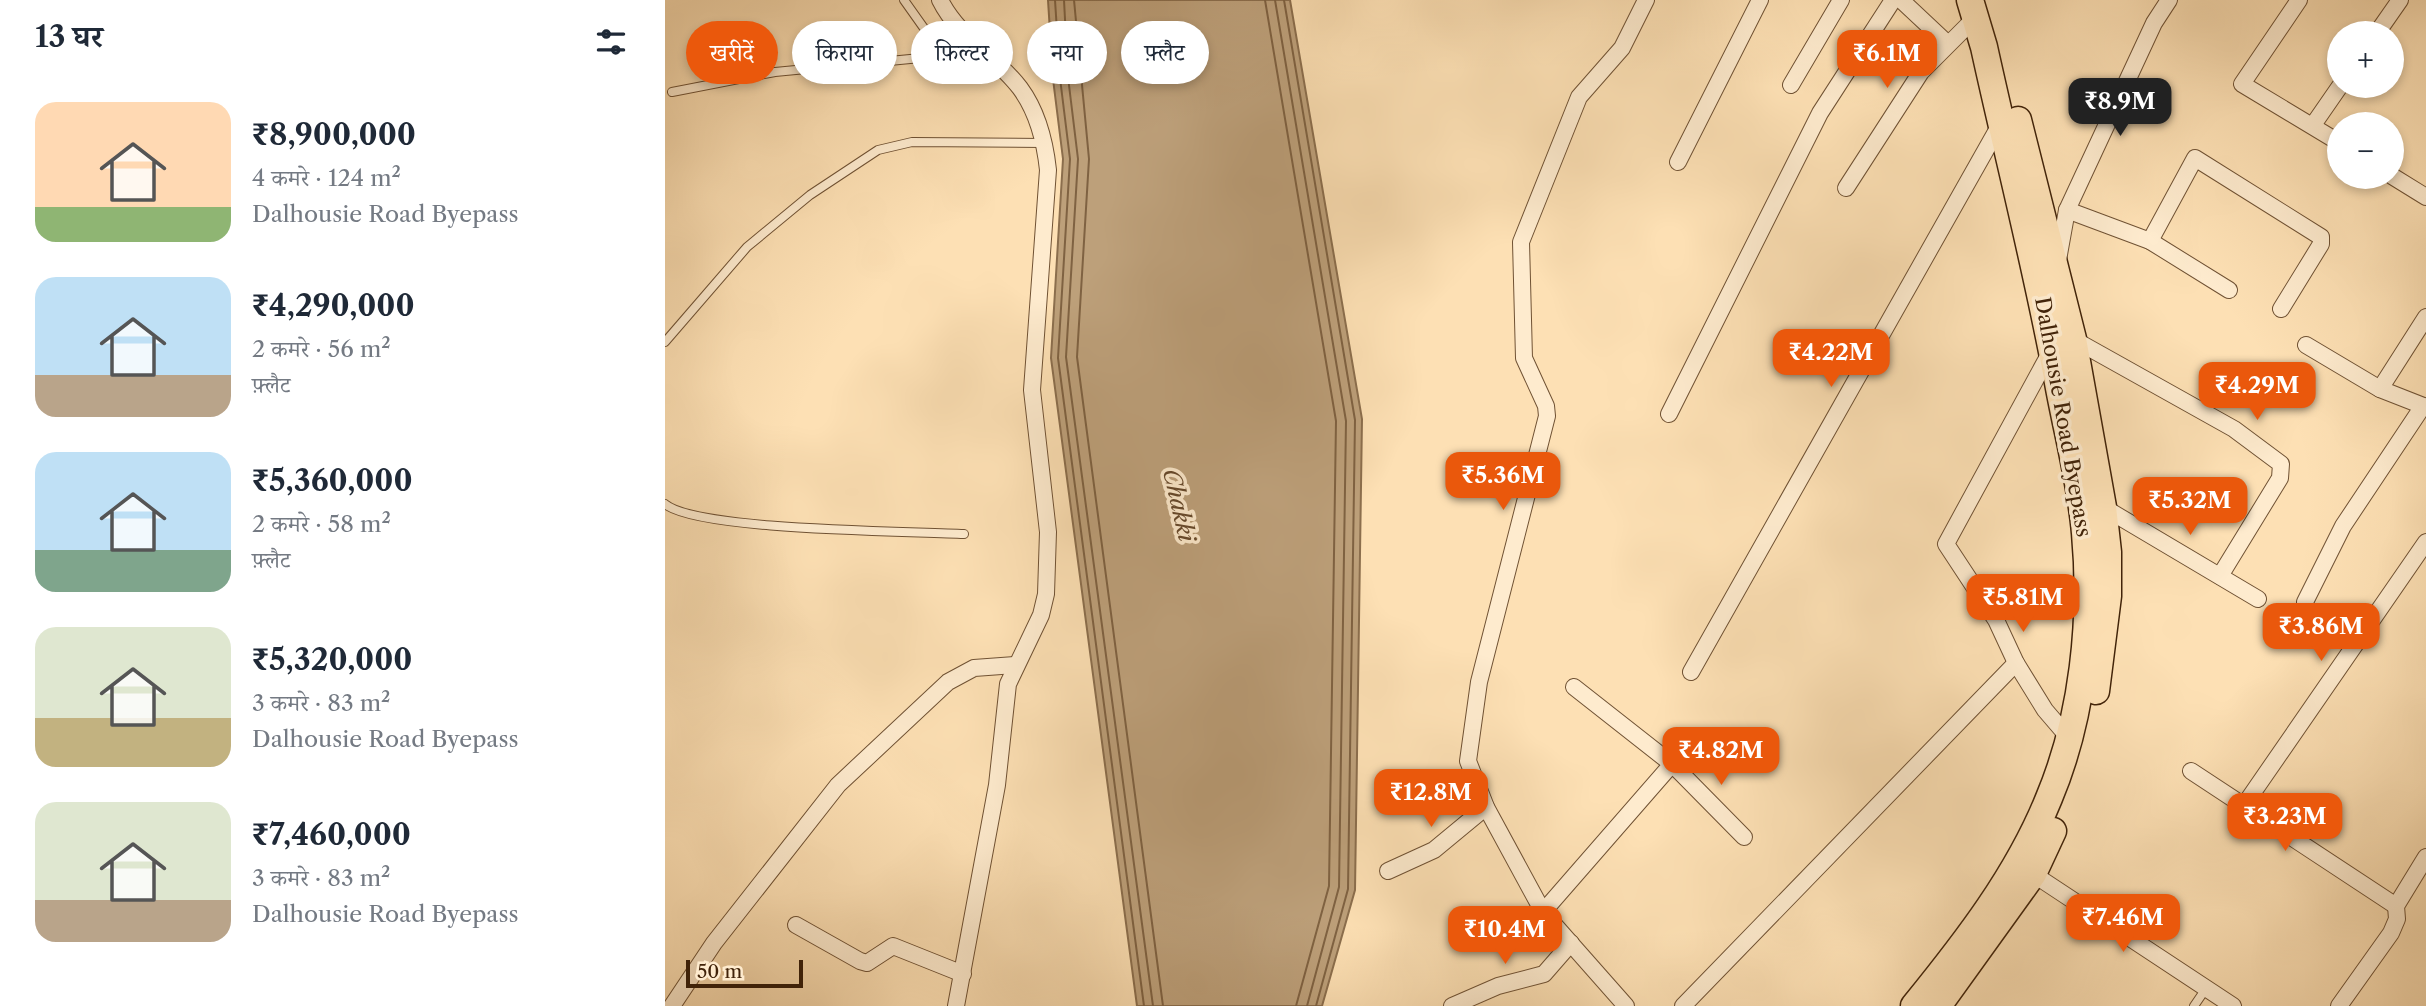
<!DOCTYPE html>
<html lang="hi">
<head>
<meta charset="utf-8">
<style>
	:root { --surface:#fff; --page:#f6f6f7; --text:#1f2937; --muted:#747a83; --accent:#ea580c }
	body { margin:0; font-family:"Libre Caslon Text","Noto Serif Devanagari",serif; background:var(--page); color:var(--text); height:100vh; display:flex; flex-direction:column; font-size:26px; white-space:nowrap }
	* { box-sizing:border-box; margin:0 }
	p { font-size:23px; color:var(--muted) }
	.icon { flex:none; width:38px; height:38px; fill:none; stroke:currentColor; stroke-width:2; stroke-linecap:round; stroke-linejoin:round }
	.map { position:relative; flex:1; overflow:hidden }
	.details { display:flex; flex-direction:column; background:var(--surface); width:665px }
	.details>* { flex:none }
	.banner { position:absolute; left:21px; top:21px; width:665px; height:63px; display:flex; gap:14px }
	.controls { position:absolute; left:1662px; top:21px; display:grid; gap:14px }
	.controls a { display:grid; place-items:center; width:77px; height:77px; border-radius:50%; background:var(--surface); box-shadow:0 4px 10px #0003; font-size:35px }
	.scale { position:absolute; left:21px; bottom:18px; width:117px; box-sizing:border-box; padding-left:7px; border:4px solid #412309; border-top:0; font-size:19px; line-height:24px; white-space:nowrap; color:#412309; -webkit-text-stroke:5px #feebce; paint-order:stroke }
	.price { position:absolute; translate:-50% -60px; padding:0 16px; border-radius:14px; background:var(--accent); color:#fff; font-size:23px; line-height:46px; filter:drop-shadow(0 2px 4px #0008) }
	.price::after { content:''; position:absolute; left:50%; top:42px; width:21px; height:16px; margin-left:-10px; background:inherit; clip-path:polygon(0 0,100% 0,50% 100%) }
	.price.on { background:#222; color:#fff }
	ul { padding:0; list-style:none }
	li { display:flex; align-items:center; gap:21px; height:175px; padding:0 35px }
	li span { display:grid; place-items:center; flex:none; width:196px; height:140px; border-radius:21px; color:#555 }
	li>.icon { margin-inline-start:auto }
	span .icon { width:84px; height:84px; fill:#fffc; stroke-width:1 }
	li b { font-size:30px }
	h2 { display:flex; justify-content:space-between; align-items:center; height:84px; padding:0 35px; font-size:30px }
	.chip { padding:0 24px; border-radius:32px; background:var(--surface); box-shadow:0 4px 10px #0003; font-size:24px; line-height:63px }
	.chip.on { background:var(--accent); color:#fff }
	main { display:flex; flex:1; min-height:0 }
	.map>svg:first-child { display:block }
</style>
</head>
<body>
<main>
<section class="details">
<h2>13 घर<svg class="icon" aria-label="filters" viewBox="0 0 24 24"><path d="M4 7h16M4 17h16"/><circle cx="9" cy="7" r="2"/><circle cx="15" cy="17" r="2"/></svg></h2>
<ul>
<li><span style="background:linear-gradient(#ffd9b3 75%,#8fb573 0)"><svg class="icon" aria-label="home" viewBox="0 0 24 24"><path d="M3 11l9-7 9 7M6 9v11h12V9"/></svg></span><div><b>₹8,900,000</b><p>4 कमरे · 124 m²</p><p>Dalhousie Road Byepass</p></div></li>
<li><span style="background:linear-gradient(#bfe0f5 70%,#b9a48a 0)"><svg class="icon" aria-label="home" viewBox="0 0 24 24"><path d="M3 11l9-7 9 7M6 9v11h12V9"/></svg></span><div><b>₹4,290,000</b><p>2 कमरे · 56 m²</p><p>फ़्लैट</p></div></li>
<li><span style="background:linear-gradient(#bfe0f5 70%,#7fa58c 0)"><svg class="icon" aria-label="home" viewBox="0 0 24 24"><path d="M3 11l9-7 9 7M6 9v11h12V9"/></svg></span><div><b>₹5,360,000</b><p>2 कमरे · 58 m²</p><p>फ़्लैट</p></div></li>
<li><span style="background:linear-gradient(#dfe7d0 65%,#c2b280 0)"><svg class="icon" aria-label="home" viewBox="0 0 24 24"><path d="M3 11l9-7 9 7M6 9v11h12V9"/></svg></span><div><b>₹5,320,000</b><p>3 कमरे · 83 m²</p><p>Dalhousie Road Byepass</p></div></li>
<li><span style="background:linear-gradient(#dfe7d0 70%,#b9a48a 0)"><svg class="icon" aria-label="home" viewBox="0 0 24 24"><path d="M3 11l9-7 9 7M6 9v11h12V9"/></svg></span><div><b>₹7,460,000</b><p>3 कमरे · 83 m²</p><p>Dalhousie Road Byepass</p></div></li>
</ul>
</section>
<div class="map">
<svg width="1761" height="1006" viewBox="0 0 1761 1006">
	<rect width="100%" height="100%" fill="#fde0b4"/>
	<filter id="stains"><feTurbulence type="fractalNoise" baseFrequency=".00286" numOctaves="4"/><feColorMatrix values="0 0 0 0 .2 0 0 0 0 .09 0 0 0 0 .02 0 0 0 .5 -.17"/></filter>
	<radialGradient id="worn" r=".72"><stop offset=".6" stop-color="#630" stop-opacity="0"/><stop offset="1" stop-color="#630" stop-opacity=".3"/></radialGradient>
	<!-- water -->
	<polygon fill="#bda07a" stroke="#8b6e4d" stroke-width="2" points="383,0 625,0 697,419 690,890 657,1006 472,1006 386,358 398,159 388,79"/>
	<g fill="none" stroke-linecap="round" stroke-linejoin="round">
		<!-- shore -->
		<g stroke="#7f6242" stroke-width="2">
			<polyline points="390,0 395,78 405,159 393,358 479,1006"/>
			<polyline points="399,0 403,77 413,159 401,357 488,1006"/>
			<polyline points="409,0 424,159 412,357 498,1006"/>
			<polyline points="600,0 671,421 664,886 631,1006"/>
			<polyline points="610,0 681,421 674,887 642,1006"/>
			<polyline points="619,0 690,420 683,889 651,1006"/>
		</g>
		<defs>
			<g id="service">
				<polyline points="239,0 278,55"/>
				<polyline points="7,92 110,72 318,52"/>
				<polyline points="0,342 82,247 145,195 213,150 247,142 380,143"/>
				<path d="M 0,504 C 33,531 246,531 299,534"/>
				<polyline points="1529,1006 1542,987"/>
			</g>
			<g id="minor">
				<path d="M 275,0 C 294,38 330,55 355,88 C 372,111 380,142 383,170 L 367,390 L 383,532 L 381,594 L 376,615 L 343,684 L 332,785 L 291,1006"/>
				<polyline points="1236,0 1283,44"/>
				<polyline points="1634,0 1577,84 1675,143"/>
				<polyline points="1712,33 1735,0"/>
				<polyline points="1126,85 1176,0"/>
				<polyline points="1648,125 1675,86"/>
				<polyline points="1013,162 1095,0"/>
				<polyline points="1727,176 1761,197"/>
				<polyline points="1181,188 1256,72 1303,25"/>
				<polyline points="1402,210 1485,241 1564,290"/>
				<polyline points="1485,241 1530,158 1656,237 1656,244 1616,309"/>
				<polyline points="1393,260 1402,210 1489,23 1504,0"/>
				<polyline points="1408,339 1569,429 1616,464 1615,478 1555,576"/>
				<polyline points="1641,345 1715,389 1761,407"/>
				<polyline points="1386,351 1281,544 1331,620 1351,663 1380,710 1404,738"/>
				<polyline points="1715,389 1761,317"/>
				<polyline points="1004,414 1155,113 1228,0"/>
				<polyline points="1438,507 1593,599"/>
				<polyline points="1640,602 1678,526 1758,406"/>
				<polyline points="1026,672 1336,123"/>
				<polyline points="1007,764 1079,837"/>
				<polyline points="1526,771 1731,906"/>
				<polyline points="1580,804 1761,542"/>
				<polyline points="723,871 769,850 821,807"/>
				<polyline points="1368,874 1568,1006"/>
				<polyline points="878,912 1007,764 909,687"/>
				<polyline points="131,925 195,961 202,963 228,946 298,974"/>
				<polyline points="7,1006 49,943 173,785 283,682 309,668 350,665"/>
				<polyline points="787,1006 833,986 879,974 906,943"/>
				<polyline points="961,1006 878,912 821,807 803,761 814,682 882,416 881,406 859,358 856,242 914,97 957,48 981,0"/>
				<polyline points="1018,1006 1351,663"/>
				<polyline points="1674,1006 1726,933 1732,919 1731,906 1761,857"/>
			</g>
			<g id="trunk">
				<polyline points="1353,120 1408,339 1438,507 1443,552 1443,596 1431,691"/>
				<path d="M 1249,1006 C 1301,942 1353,875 1384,798 C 1418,717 1428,620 1420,533 C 1416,485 1403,436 1394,388 C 1373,273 1344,161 1319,47 L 1305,0"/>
				<polyline points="1273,1006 1368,874 1388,831"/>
			</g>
		</defs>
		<!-- service casing -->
		<use href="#service" stroke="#705234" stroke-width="10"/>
		<!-- minor casing -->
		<use href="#minor" stroke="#705234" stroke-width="18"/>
		<!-- trunk casing -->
		<use href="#trunk" stroke="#412309" stroke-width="29"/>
		<!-- service -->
		<use href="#service" stroke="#feebce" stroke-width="8"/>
		<!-- minor -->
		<use href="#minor" stroke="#feebce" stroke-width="16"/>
		<!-- trunk -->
		<use href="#trunk" stroke="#fde0b4" stroke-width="26"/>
	</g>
	<g text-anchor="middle" stroke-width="7" stroke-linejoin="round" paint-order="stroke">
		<!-- street labels -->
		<g font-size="21" fill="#412309" stroke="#feebce">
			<text transform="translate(1398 417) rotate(80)" y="7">Dalhousie Road Byepass</text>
		</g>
		<!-- water labels -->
		<g font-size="23" font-style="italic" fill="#66482b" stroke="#feebce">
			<text transform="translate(514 505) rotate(77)" y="8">Chakki</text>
		</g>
	</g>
	<rect width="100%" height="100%" filter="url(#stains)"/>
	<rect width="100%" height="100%" fill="url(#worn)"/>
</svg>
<div class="controls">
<a>+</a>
<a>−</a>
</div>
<div class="scale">50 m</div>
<b class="price" style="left:1222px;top:90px">₹6.1M</b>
<b class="price on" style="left:1455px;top:138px">₹8.9M</b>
<b class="price" style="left:1166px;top:389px">₹4.22M</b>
<b class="price" style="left:1592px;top:422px">₹4.29M</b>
<b class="price" style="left:838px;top:512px">₹5.36M</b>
<b class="price" style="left:1525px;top:537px">₹5.32M</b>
<b class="price" style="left:1358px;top:634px">₹5.81M</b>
<b class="price" style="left:1656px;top:663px">₹3.86M</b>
<b class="price" style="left:1056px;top:787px">₹4.82M</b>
<b class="price" style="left:766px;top:829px">₹12.8M</b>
<b class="price" style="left:1620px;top:853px">₹3.23M</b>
<b class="price" style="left:1458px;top:954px">₹7.46M</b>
<b class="price" style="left:840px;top:966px">₹10.4M</b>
<div class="banner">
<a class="chip on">खरीदें</a>
<a class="chip">किराया</a>
<a class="chip">फ़िल्टर</a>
<a class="chip">नया</a>
<a class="chip">फ़्लैट</a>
</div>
</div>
</main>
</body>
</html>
